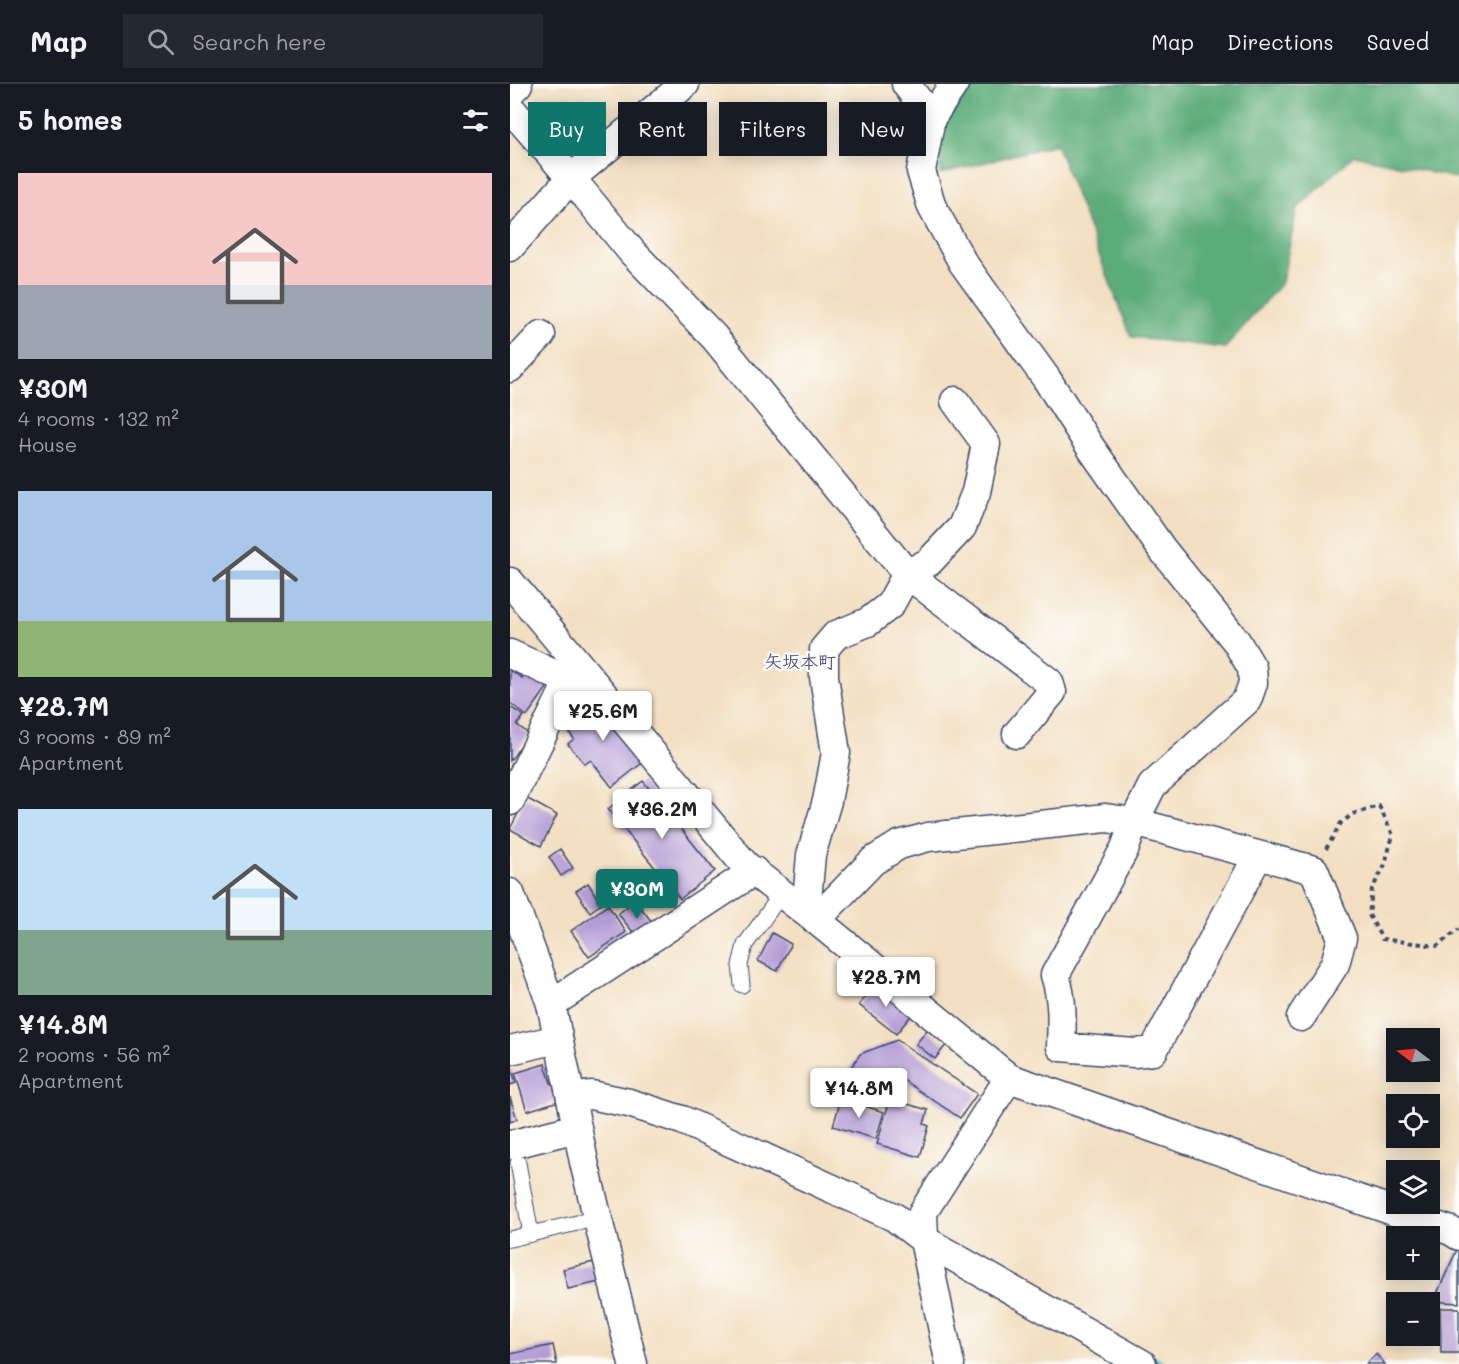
<!DOCTYPE html>
<html lang="en">
<head>
<meta charset="utf-8">
<style>
	:root { --surface:#171b24; --page:#242831; --text:#f1f3f6; --muted:#9ea1a6; --line:#363941; --accent:#0f766e }
	body { margin:0; font-family:Mali,"Klee One",sans-serif; background:var(--page); color:var(--text); height:100vh; display:flex; flex-direction:column; font-size:22px; white-space:nowrap }
	* { box-sizing:border-box; margin:0 }
	p { font-size:20px; color:var(--muted) }
	.icon { flex:none; width:33px; height:33px; fill:none; stroke:currentColor; stroke-width:2; stroke-linecap:round; stroke-linejoin:round }
	.map { position:relative; flex:1; overflow:hidden }
	.drawer { display:flex; flex-direction:column; background:var(--surface); width:510px }
	.drawer>* { flex:none }
	.hud { position:absolute; left:18px; top:18px; width:570px; height:54px; display:flex; gap:12px }
	.needle { width:39px; rotate:286deg }
	.buttons { position:absolute; left:876px; top:944px; display:grid; gap:12px }
	.buttons a { display:grid; place-items:center; width:54px; height:54px; border-radius:0px; background:var(--surface); box-shadow:0 3px 15px #0003; font-size:30px }
	.price { position:absolute; translate:-50% -51px; padding:0 14px; border-radius:6px; background:#fff; color:#222; font-size:20px; line-height:39px; filter:drop-shadow(0 2px 3px #0008) }
	.price::after { content:''; position:absolute; left:50%; top:36px; width:18px; height:14px; margin-left:-9px; background:inherit; clip-path:polygon(0 0,100% 0,50% 100%) }
	.price.selected { background:var(--accent); color:#fff }
	ul { padding:0; list-style:none }
	li { display:grid; align-content:center; gap:12px; height:318px; padding:0 18px }
	li span { display:grid; place-items:center; height:186px; border-radius:0px; color:#555 }
	li>.icon { margin-inline-start:auto }
	span .icon { width:108px; height:108px; fill:#fffc; stroke-width:1 }
	li b { font-size:26px }
	h2 { display:flex; justify-content:space-between; align-items:center; height:72px; padding:0 18px; font-size:26px }
	.tag { padding:0 21px; border-radius:0px; background:var(--surface); box-shadow:0 3px 15px #0003; font-size:21px; line-height:54px }
	.tag.selected { background:var(--accent); color:#fff }
	header { display:flex; align-items:center; gap:36px; box-sizing:border-box; height:84px; padding:0 30px; background:var(--surface); border-bottom:2px solid var(--line) }
	header strong { font-size:28px }
	nav { display:flex; gap:33px; margin-inline-start:auto; font-size:21px }
	.search { width:420px; height:54px; background:var(--page); display:flex; align-items:center; gap:15px; box-sizing:border-box; padding:0 21px; border-radius:0px; color:var(--muted); font-size:22px }
	main { display:flex; flex:1; min-height:0 }
	.map>svg:first-child { display:block }
</style>
</head>
<body>
<header>
<strong>Map</strong>
<div class="search"><svg class="icon" aria-label="search" viewBox="0 0 24 24"><circle cx="10" cy="10" r="6"/><path d="M15 15l6 6"/></svg>Search here</div>
<nav><a>Map</a><a>Directions</a><a>Saved</a></nav>
</header>
<main>
<section class="drawer">
<h2>5 homes<svg class="icon" aria-label="filters" viewBox="0 0 24 24"><path d="M4 7h16M4 17h16"/><circle cx="9" cy="7" r="2"/><circle cx="15" cy="17" r="2"/></svg></h2>
<ul>
<li><span style="background:linear-gradient(#f6c9c9 60%,#9aa5b1 0)"><svg class="icon" aria-label="home" viewBox="0 0 24 24"><path d="M3 11l9-7 9 7M6 9v11h12V9"/></svg></span><div><b>¥30M</b><p>4 rooms · 132 m²</p><p>House</p></div></li>
<li><span style="background:linear-gradient(#a9c7e8 70%,#8fb573 0)"><svg class="icon" aria-label="home" viewBox="0 0 24 24"><path d="M3 11l9-7 9 7M6 9v11h12V9"/></svg></span><div><b>¥28.7M</b><p>3 rooms · 89 m²</p><p>Apartment</p></div></li>
<li><span style="background:linear-gradient(#bfe0f5 65%,#7fa58c 0)"><svg class="icon" aria-label="home" viewBox="0 0 24 24"><path d="M3 11l9-7 9 7M6 9v11h12V9"/></svg></span><div><b>¥14.8M</b><p>2 rooms · 56 m²</p><p>Apartment</p></div></li>
</ul>
</section>
<div class="map">
<svg width="949" height="1280" viewBox="0 0 949 1280">
	<rect width="100%" height="100%" fill="#fdfcf7"/>
	<filter id="ink" filterUnits="userSpaceOnUse"><feTurbulence type="fractalNoise" baseFrequency=".0167" numOctaves="2"/><feDisplacementMap in="SourceGraphic" scale="12" xChannelSelector="R" yChannelSelector="G"/><feConvolveMatrix kernelMatrix="1 2 1 2 8 2 1 2 1" color-interpolation-filters="sRGB"/></filter>
	<filter id="wash" filterUnits="userSpaceOnUse"><feTurbulence type="fractalNoise" baseFrequency=".008" numOctaves="4" result="noise"/><feDisplacementMap in="SourceGraphic" scale="24" xChannelSelector="R" yChannelSelector="G"/><feGaussianBlur stdDeviation="1.35" result="paint"/><feColorMatrix in="noise" values="0 0 0 0 0 0 0 0 0 0 0 0 0 0 0 0 0 1.4 0 .05"/><feComposite in="paint" operator="in"/></filter>
	<g filter="url(#wash)">
		<rect width="100%" height="100%" fill="#f2dfc1"/>
		<!-- forest -->
		<polygon fill="#5cac78" stroke="#3c6e6b" stroke-width="1.5" points="454,0 949,0 949,95 844,71 787,125 772,198 715,264 621,253 546,60 430,90 431,39"/>
		<g fill="none" stroke-linecap="round" stroke-linejoin="round">
			<!-- stream -->
			<polyline stroke="#44b1c1" stroke-width="8" points="637,1273 650,1280"/>
		</g>
		<g id="blocks">
			<!-- building -->
			<g fill="#b49cd5">
				<polygon points="0,586 12,594 18,586 39,601 17,632 0,619"/>
				<polygon points="86,611 137,675 102,703 81,676 75,680 58,660 64,655 52,639"/>
				<polygon points="0,623 14,632 7,641 19,650 0,677"/>
				<polygon points="133,697 205,787 170,815 98,725"/>
				<polygon points="16,714 47,731 31,762 0,745"/>
				<polygon points="50,765 63,784 51,792 39,773"/>
				<polygon points="78,799 91,820 80,828 66,807"/>
				<polygon points="125,816 145,842 129,855 108,830"/>
				<polygon points="98,821 116,848 79,873 61,847"/>
				<polygon points="262,849 281,860 267,887 248,877"/>
				<polygon points="367,898 404,928 386,950 349,921"/>
				<polygon points="417,946 436,961 425,975 406,960"/>
				<polygon points="387,956 467,1010 450,1034 387,992 373,1012 338,988 350,970"/>
				<polygon points="0,980 6,999 0,1001"/>
				<polygon points="35,980 41,999 50,997 55,1015 17,1027 5,989"/>
				<polygon points="0,1013 7,1035 0,1038"/>
				<polygon points="331,1015 374,1028 366,1055 323,1042"/>
				<polygon points="380,1015 418,1026 414,1040 419,1042 410,1073 367,1060"/>
				<polygon points="949,1161 949,1219 933,1218 925,1214"/>
				<polygon points="89,1177 94,1197 58,1205 53,1185"/>
				<polygon points="930,1224 949,1224 949,1269 931,1269"/>
				<polygon points="43,1261 47,1280 0,1280 0,1270"/>
				<polygon points="866,1270 875,1280 856,1280"/>
			</g>
		</g>
	</g>
	<g filter="url(#ink)">
		<use href="#blocks" fill-opacity="0" stroke="#3b496d" stroke-width="1.5"/>
		<g fill="none" stroke-linecap="round" stroke-linejoin="round">
			<defs>
				<g id="service">
					<polyline points="232,901 230,881 235,861 272,809"/>
					<polyline points="8,1079 21,1150"/>
					<polyline points="0,1155 88,1134"/>
				</g>
				<g id="minor">
					<polyline points="396,0 421,34"/>
					<path d="M 444,0 L 421,34 L 411,87 L 422,123 L 453,179 L 536,294 L 581,364 L 652,465 L 726,557 L 742,584 L 743,599 L 737,616 L 642,702 L 624,738 L 615,764 L 545,891 C 553,916 552,937 551,963 L 624,969 L 643,967 L 748,772"/>
					<polyline points="0,8 8,0"/>
					<polyline points="0,24 61,94 122,168 204,253 397,490 539,598 542,608 507,650"/>
					<polyline points="0,163 61,94 175,0"/>
					<polyline points="0,284 31,251"/>
					<polyline points="0,498 235,781 306,836 499,994 941,1147 949,1152"/>
					<polyline points="0,570 59,597 76,596"/>
					<polyline points="0,717 59,597"/>
					<polyline points="0,809 41,920 61,1014"/>
					<polyline points="296,828 301,771 317,717 326,669 314,593 314,565 326,551 358,538 380,521 397,490 419,478 452,443 466,408 476,360 445,317"/>
					<polyline points="306,836 363,777 389,761 418,753 596,734 624,738 804,786 832,854 825,880 791,933"/>
					<polyline points="41,920 244,787"/>
					<polyline points="0,966 48,955"/>
					<polyline points="0,1061 67,1044"/>
					<polyline points="123,1280 74,1078 61,1014 81,1011 119,1019 172,1036 384,1133 414,1156 632,1280"/>
					<polyline points="440,1280 414,1156 413,1128 499,994"/>
				</g>
			</defs>
			<!-- service casing -->
			<use href="#service" stroke="#3b496d" stroke-width="17"/>
			<!-- minor casing -->
			<use href="#minor" stroke="#3b496d" stroke-width="31"/>
			<!-- path -->
			<polyline stroke="#3b496d" stroke-width="4" stroke-dasharray="4.5 4.5" stroke-linecap="butt" points="816,765 831,739 843,730 869,722 883,751 874,783 862,805 859,831 872,855 927,862 949,845"/>
			<!-- service -->
			<use href="#service" stroke="#fff" stroke-width="15"/>
			<!-- minor -->
			<use href="#minor" stroke="#fff" stroke-width="28"/>
		</g>
	</g>
	<g text-anchor="middle" stroke-width="4.5" stroke-linejoin="round" paint-order="stroke">
		<!-- quarter labels -->
		<g font-size="18" font-weight="bold" fill="#515588" stroke="#fdfcf7">
			<text x="290" y="584">矢坂本町</text>
		</g>
	</g>
</svg>
<div class="buttons">
<a><svg class="needle" viewBox="-14 -14 28 28"><path d="M0-13l5 13h-10z" fill="#e53935"/><path d="M0 13l5-13h-10z" fill="#9ea1a6"/></svg></a>
<a><svg class="icon" aria-label="locate" viewBox="0 0 24 24"><circle cx="12" cy="12" r="6"/><path d="M12 2v4M12 18v4M2 12h4M18 12h4"/></svg></a>
<a><svg class="icon" aria-label="layers" viewBox="0 0 24 24"><path d="M12 4l9 5-9 5-9-5zM3 14l9 5 9-5"/></svg></a>
<a>+</a>
<a>−</a>
</div>
<b class="price" style="left:93px;top:658px">¥25.6M</b>
<b class="price" style="left:152px;top:756px">¥36.2M</b>
<b class="price selected" style="left:127px;top:836px">¥30M</b>
<b class="price" style="left:376px;top:924px">¥28.7M</b>
<b class="price" style="left:349px;top:1035px">¥14.8M</b>
<div class="hud">
<a class="tag selected">Buy</a>
<a class="tag">Rent</a>
<a class="tag">Filters</a>
<a class="tag">New</a>
</div>
</div>
</main>
</body>
</html>
